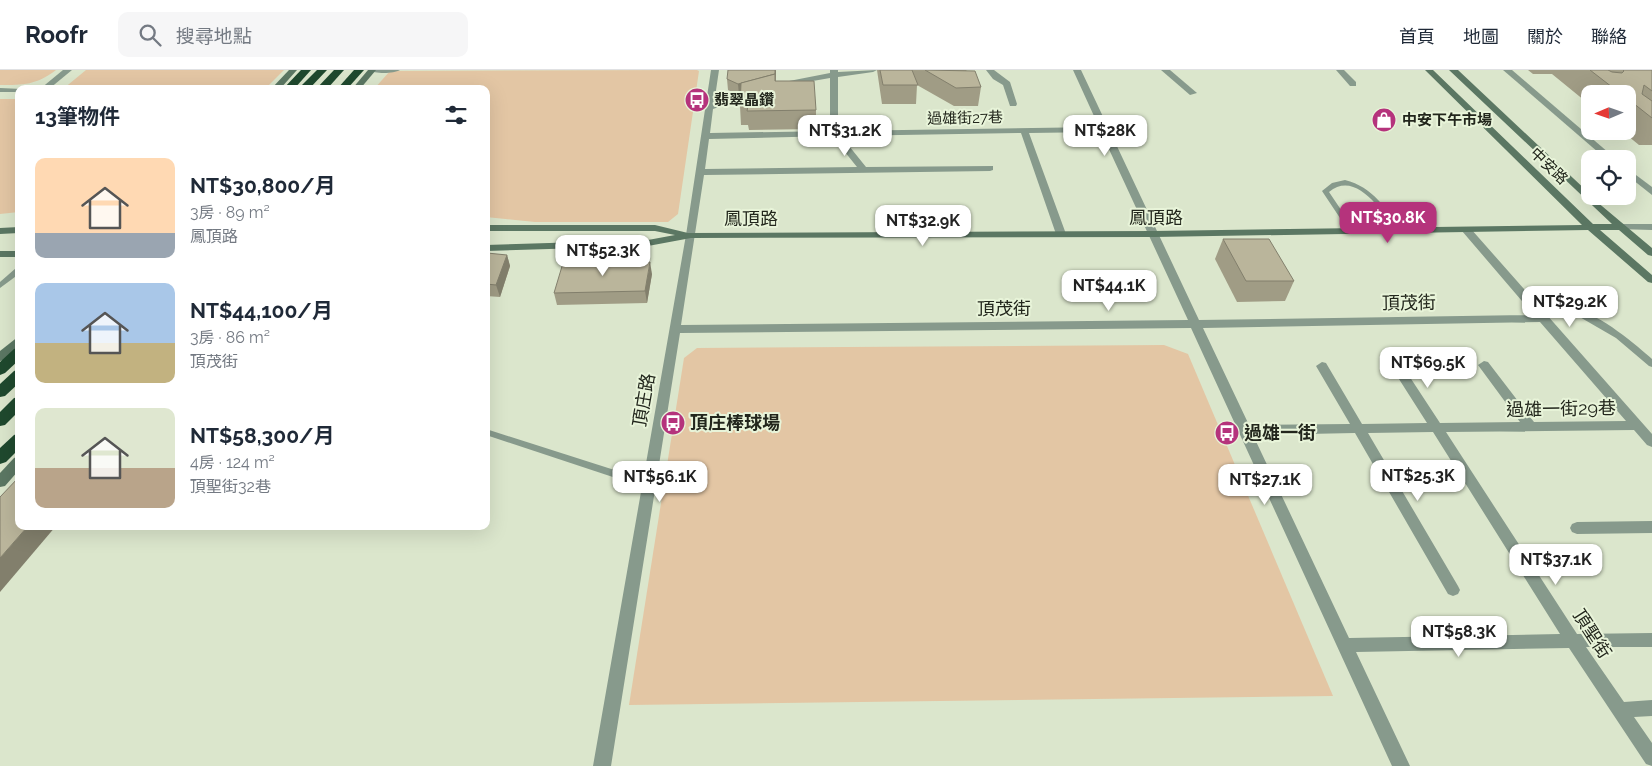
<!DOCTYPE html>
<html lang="zh-TW">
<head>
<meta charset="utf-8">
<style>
	:root { --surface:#fff; --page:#f6f6f7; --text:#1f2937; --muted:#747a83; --line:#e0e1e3; --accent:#b5337c }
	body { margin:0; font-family:Raleway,"Noto Sans TC",sans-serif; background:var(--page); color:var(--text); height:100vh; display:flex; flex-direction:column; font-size:19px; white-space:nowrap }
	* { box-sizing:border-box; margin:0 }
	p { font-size:16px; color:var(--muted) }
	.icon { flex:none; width:28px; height:28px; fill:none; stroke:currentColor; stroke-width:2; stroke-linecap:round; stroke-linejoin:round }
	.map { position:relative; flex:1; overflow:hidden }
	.drawer { position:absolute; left:15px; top:15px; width:475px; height:445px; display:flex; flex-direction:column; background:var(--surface); border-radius:10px; box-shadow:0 5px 20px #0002 }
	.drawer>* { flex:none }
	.needle { width:32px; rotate:268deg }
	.tools { position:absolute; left:1581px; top:15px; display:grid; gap:10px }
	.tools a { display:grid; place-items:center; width:55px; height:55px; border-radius:10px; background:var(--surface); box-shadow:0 5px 20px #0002; font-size:25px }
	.price { position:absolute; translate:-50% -42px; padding:0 11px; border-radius:10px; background:#fff; color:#222; font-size:16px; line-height:32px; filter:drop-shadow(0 1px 2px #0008) }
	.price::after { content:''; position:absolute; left:50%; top:30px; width:15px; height:11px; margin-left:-8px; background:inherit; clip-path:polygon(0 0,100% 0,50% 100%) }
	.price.on { background:var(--accent); color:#fff }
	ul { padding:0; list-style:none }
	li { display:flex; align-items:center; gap:15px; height:125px; padding:0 20px }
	li span { display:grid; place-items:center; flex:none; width:140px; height:100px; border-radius:10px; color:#555 }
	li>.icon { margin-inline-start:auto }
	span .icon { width:60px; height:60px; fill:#fffc; stroke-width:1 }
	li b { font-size:21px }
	h2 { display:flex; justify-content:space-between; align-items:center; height:60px; padding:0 20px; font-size:21px }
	header { display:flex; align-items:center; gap:30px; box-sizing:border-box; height:70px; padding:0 25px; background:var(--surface); border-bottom:1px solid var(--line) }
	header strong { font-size:24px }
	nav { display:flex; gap:28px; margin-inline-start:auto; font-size:18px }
	.search { width:350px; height:45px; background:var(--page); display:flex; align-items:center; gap:12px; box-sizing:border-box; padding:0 18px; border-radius:10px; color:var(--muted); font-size:19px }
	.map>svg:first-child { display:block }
</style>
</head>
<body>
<header>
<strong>Roofr</strong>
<div class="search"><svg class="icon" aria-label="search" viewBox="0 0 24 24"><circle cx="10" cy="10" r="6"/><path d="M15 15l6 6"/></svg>搜尋地點</div>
<nav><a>首頁</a><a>地圖</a><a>關於</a><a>聯絡</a></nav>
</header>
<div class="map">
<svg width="1652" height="696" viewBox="0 0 1652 696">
	<rect width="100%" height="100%" fill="#dbe6cc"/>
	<!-- green -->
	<g fill="#e3c6a4">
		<path d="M 0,0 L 56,0 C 36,15 24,15 0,15 Z"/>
		<polygon points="86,0 284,0 265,19 63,19"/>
		<polygon points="697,0 699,1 678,144 668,152 535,152 486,147 486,19 374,19 390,1"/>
		<polygon points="0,29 19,29 19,142 0,144"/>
		<polygon points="1164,275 1188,284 1333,626 629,635 684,288 697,278"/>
	</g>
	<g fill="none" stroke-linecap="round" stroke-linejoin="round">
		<!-- lane -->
		<g fill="#879a8c" fill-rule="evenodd">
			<path d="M 1345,110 C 1373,117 1386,139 1403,161 L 1403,163 L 1399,163 C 1383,144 1357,99 1329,122 L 1356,162 L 1354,163 L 1350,163 L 1322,121 L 1332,113 Z"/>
			<polygon points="16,198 19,198 19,204 0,218 0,212"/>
			<path d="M 1578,242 C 1595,240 1639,277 1652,289 L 1652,297 L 1649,296 L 1616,268 L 1578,246 L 1577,244 Z"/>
			<polygon points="486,359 652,412 654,415 652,418 649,419 486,365"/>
		</g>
		<!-- street -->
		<g fill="#879a8c" fill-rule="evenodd">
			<polygon points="63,0 72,0 49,19 40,19"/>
			<path d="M 368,0 L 400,0 C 393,4 375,4 368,0 Z"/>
			<path d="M 711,0 L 719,0 L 714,34 L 756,21 L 760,23 L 713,39 L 710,63 L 830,61 L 830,8 L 784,16 L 780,14 L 784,12 L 830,3 L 830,0 L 838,0 L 838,2 L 877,0 L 873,2 L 838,7 L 838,61 L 1099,57 L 1073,0 L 1081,0 L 1199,250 L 1534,245 L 1462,161 L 1467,158 L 1471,159 L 1652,364 L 1652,377 L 1647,375 L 1634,360 L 1446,362 L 1577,564 L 1652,563 L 1652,577 L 1586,577 L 1624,632 L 1652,630 L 1652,646 L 1634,647 L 1652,673 L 1652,696 L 1646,694 L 1569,578 L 1356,582 L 1410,696 L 1392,696 L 1191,258 L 680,263 L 611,696 L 593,696 L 686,165 ZM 1101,62 L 1188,250 L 681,255 L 704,105 L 990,101 L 993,100 L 993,96 L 866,97 L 841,66 L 1021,63 L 1056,164 L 1061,167 L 1066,164 L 1029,63 ZM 832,66 L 857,97 L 705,99 L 709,69 ZM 1540,252 L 1626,351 L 1534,352 L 1488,292 L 1484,291 L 1478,295 L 1520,352 L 1440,353 L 1400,292 L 1396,291 L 1390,295 L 1427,353 L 1362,354 L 1326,293 L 1322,292 L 1316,296 L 1350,354 L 1249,355 L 1203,258 ZM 1433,362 L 1560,564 L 1349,568 L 1253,365 L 1355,363 L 1448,524 L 1453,526 L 1458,524 L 1460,520 L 1458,516 L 1368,363 Z"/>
			<polygon points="986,0 994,0 1010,12 1017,34 1016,36 1010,36 1003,15 993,9"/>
			<polygon points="1161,0 1170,0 1197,23 1190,25"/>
			<polygon points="1336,0 1344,0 1356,12 1356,16 1350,16"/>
			<polygon points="1503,0 1512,0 1616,89 1606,89"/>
			<polygon points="0,18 22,19 19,19 19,22 0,22"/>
			<polygon points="1628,99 1652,117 1652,125 1628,106"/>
			<polygon points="1621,154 1652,154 1652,160 1617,159 1616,157"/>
			<polygon points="1652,451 1652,463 1577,464 1572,462 1570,458 1572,454 1577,452"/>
		</g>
		<!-- secondary -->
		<g fill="#5b7763" fill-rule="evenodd">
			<polygon points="289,0 297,0 280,19 271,19"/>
			<polygon points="368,0 376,0 360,19 352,19"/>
			<polygon points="1425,0 1433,0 1593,154 1612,154 1449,0 1458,0 1590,124 1590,126 1652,178 1652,186 1648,185 1619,160 1600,160 1652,205 1652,213 1648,212 1588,160 1154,167 691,168 648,176 486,181 486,175 648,170 675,165 655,161 486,161 486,155 655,155 688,163 1154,161 1582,155"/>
			<polygon points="19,157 19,163 0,164 0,158"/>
			<rect x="0" y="181" width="19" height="6"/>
			<polygon points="19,266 19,277 4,290 0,291 0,281"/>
			<polygon points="19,386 19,400 5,416 0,417 0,403 14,388"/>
		</g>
		<!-- highway -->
		<g fill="#1f492e" fill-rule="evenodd">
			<polygon points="301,0 311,0 294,19 283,19"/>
			<polygon points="317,0 327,0 309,19 298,19"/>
			<polygon points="334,0 344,0 327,19 316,19"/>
			<polygon points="354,0 364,0 347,19 337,19"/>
			<polygon points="19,277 19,290 5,303 0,305 0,292 14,279"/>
			<polygon points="19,299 19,313 5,326 0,327 0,314 14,301"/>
			<polygon points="19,327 19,341 5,355 0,356 0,342 14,328"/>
			<polygon points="19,363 19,379 6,392 0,394 0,378 14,365"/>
		</g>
	</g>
	<!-- wall -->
	<g fill="#a09c85">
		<polygon points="776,0 776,11 816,40 816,59 749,60 748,55 741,55 740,36 741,24 739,25 728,20 727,9"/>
		<polygon points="877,0 966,0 981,17 978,36 954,36 917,15 916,34 882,34"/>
		<polygon points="1528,0 1652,0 1652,75 1639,75 1622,61 1628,61 1628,24 1590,24 1590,35 1552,4 1533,4"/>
		<polygon points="1223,169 1294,211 1285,231 1237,232 1215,189"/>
		<polygon points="486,185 507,185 510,196 500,227 486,226"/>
		<polygon points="652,204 647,233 557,235 554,223"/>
	</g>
	<!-- shaded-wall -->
	<g fill="#827f6c">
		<polygon points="776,0 775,14 739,25 738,14"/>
		<polygon points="507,185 510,196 500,227 496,215"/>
		<polygon points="650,192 652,204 647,233 645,221"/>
		<polygon points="28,456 56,456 0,522 0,488"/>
	</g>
	<!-- building -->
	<g fill="#bab59b" stroke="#827f6c">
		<polygon points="728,0 775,0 775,4 738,14 727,9"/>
		<polygon points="880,0 912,0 918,15 883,15"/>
		<polygon points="925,0 975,1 981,17 956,18"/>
		<polygon points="1590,0 1608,0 1612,2 1622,3 1624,1 1623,0 1652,0 1652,21 1644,15 1642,24 1652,31 1652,48 1628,29 1628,24 1621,24"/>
		<polygon points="775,4 775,11 814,11 816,40 747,41 748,36 740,36 741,13"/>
		<polygon points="1223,169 1269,169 1294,211 1246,211"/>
		<polygon points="487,183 507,185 496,215 486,214"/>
		<polygon points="650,192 645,221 554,223 563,193"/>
		<polygon points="19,407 19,456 28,456 0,488 0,427"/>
	</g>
	<!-- icons -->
	<defs>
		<symbol id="bus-disc" viewBox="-11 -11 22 22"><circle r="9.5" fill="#b5337c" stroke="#e8f4d9"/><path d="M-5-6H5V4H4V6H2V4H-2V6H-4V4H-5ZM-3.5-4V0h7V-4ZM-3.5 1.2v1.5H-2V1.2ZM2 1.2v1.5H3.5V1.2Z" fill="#fff"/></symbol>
		<symbol id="shop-disc" viewBox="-11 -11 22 22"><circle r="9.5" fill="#b5337c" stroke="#e8f4d9"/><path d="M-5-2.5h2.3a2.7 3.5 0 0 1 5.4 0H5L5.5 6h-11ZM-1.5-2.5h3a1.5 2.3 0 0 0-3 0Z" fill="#fff"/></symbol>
	</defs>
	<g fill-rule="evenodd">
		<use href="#bus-disc" x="683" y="16" width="28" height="28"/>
		<use href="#shop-disc" x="1370" y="36" width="28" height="28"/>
		<use href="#bus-disc" x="659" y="339" width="28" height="28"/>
		<use href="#bus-disc" x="1213" y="349" width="28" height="28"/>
	</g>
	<g text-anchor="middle" stroke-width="4" stroke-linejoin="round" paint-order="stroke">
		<!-- far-poi labels -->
		<g font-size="15" font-weight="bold" fill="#22261c" stroke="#e8f4d9" text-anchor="start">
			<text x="714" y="35">翡翠晶鑽</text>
			<text x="1402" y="55">中安下午市場</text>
		</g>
		<!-- far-street labels -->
		<g font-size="15" fill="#22261c" stroke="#e8f4d9">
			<text transform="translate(965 48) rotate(-1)" y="5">過雄街27巷</text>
			<text transform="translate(1549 96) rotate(44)" y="5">中安路</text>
		</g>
		<!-- street labels -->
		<g font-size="18" fill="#22261c" stroke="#e8f4d9">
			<text x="1156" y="154">鳳頂路</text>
			<text x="751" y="155">鳳頂路</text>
			<text transform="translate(1409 233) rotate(-1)" y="6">頂茂街</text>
			<text x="1004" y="245">頂茂街</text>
			<text transform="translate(644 330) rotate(-80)" y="6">頂庄路</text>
			<text transform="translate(1561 339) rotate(-1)" y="6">過雄一街29巷</text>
			<text transform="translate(1592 564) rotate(57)" y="6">頂聖街</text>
		</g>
		<!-- poi labels -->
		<g font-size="18" font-weight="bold" fill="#22261c" stroke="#e8f4d9" text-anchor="start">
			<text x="690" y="359">頂庄棒球場</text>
			<text x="1244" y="369">過雄一街</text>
		</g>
	</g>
</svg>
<div class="tools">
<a><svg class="needle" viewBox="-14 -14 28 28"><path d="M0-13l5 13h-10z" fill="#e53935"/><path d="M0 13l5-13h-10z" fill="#747a83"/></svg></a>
<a><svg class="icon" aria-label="locate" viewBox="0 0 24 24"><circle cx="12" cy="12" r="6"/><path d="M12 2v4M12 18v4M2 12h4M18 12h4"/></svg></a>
</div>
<b class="price" style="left:845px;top:87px">NT$31.2K</b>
<b class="price" style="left:1105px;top:87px">NT$28K</b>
<b class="price on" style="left:1388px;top:174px">NT$30.8K</b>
<b class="price" style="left:923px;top:177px">NT$32.9K</b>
<b class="price" style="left:603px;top:207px">NT$52.3K</b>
<b class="price" style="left:1109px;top:242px">NT$44.1K</b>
<b class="price" style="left:1570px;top:258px">NT$29.2K</b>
<b class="price" style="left:1428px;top:319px">NT$69.5K</b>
<b class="price" style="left:1418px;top:432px">NT$25.3K</b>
<b class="price" style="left:660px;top:433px">NT$56.1K</b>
<b class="price" style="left:1265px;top:436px">NT$27.1K</b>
<b class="price" style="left:1556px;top:516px">NT$37.1K</b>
<b class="price" style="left:1459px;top:588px">NT$58.3K</b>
<section class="drawer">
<h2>13筆物件<svg class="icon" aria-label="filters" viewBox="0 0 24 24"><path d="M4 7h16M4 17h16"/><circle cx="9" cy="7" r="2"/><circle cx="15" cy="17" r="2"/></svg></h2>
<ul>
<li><span style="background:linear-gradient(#ffd9b3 75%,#9aa5b1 0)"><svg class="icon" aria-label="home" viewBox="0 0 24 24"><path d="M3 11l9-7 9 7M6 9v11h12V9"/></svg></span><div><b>NT$30,800/月</b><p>3房 · 89 m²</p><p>鳳頂路</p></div></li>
<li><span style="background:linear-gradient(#a9c7e8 60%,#c2b280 0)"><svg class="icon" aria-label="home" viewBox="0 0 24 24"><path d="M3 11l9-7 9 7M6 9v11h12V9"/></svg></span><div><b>NT$44,100/月</b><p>3房 · 86 m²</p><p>頂茂街</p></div></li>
<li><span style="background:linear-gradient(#dfe7d0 60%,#b9a48a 0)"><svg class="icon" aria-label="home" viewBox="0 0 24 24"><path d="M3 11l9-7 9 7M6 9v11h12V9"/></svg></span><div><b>NT$58,300/月</b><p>4房 · 124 m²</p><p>頂聖街32巷</p></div></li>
</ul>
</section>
</div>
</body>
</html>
